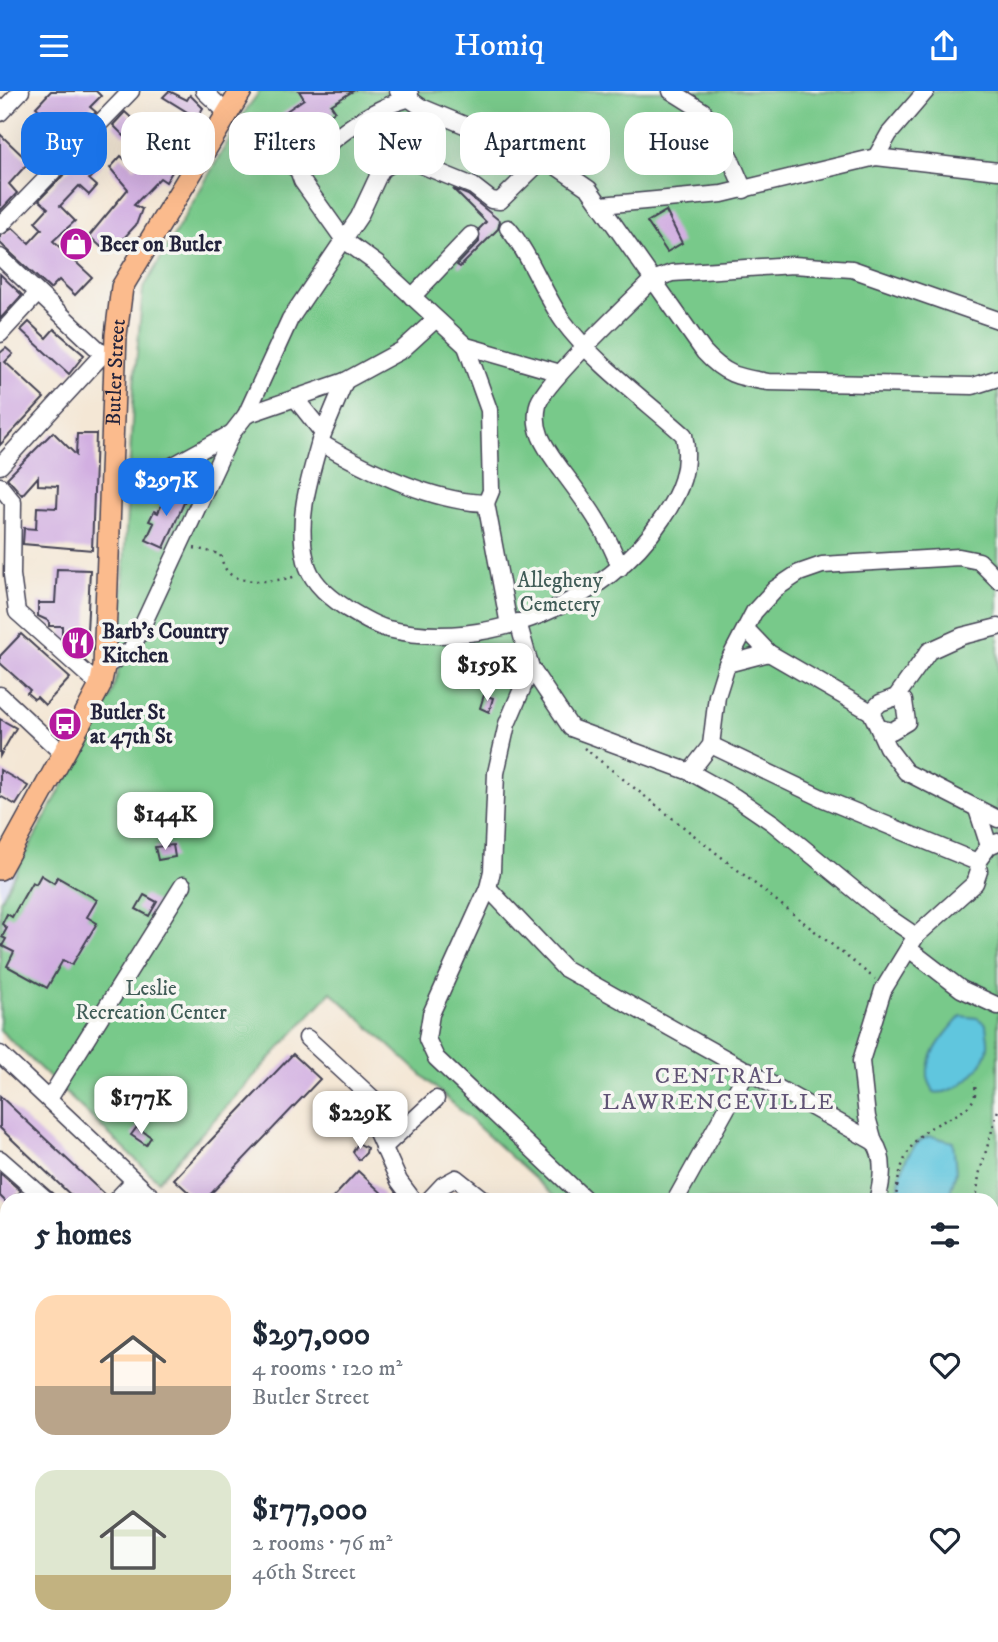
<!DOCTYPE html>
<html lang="en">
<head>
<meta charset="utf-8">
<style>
	:root { --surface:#fff; --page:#f2f2f3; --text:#1f2937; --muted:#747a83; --accent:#1a73e8 }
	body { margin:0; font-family:"IM FELL DW Pica",serif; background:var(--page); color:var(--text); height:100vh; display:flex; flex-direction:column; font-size:26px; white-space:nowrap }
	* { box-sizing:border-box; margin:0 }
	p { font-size:23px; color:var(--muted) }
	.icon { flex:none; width:38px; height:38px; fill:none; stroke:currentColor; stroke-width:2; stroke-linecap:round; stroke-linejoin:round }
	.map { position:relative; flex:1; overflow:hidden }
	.details { position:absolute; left:0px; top:1102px; width:999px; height:450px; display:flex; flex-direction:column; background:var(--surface); border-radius:21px 21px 0 0; box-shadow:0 7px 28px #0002 }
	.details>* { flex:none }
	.guide { position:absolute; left:21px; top:21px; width:957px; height:63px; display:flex; gap:14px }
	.price { position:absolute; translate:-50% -60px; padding:0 16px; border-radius:14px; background:#fff; color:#222; font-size:23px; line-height:46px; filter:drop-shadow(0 2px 4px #0008) }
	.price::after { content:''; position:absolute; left:50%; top:42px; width:21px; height:16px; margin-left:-10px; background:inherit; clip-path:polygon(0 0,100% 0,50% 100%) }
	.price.current { background:var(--accent); color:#fff }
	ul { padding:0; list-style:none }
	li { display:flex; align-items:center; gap:21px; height:175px; padding:0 35px }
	li span { display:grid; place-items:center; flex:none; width:196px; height:140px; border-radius:21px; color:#555 }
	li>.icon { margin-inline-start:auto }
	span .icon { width:84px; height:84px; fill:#fffc; stroke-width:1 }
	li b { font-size:30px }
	h2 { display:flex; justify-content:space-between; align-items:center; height:84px; padding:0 35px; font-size:30px }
	.chip { padding:0 24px; border-radius:21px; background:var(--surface); box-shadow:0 7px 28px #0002; font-size:24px; line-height:63px }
	.chip.current { background:var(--accent); color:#fff }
	header { display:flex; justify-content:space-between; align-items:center; height:91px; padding:0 35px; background:var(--accent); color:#fff; font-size:32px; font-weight:600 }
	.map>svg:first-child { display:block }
</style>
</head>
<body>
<header><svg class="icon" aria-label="menu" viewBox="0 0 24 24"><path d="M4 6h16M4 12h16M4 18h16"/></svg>Homiq<svg class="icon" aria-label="share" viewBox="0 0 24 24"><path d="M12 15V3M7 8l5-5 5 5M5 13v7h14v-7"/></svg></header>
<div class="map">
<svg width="998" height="1551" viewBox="0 0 998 1551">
	<rect width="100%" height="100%" fill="#f6f6f2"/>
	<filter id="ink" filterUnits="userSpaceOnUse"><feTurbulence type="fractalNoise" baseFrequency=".0143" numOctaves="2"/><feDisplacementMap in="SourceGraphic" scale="14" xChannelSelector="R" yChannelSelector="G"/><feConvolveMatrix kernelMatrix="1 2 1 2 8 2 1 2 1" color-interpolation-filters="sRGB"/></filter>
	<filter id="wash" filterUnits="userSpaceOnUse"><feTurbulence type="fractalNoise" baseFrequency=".00686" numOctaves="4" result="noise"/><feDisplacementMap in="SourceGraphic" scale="28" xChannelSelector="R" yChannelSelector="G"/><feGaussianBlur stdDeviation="1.57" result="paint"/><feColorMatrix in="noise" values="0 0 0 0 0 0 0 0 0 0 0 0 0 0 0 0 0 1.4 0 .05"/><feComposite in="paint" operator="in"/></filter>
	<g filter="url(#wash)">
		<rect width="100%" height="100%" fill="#f4e7d5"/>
		<!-- built -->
		<polygon fill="#d6d8f8" points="0,756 21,770 0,810"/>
		<!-- green -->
		<polygon fill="#78c98a" stroke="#4d7662" stroke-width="2" points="260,0 998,0 998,1551 533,1551 538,1545 992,1545 992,1110 558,1109 331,901 158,1090 0,939 0,810 111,605 118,582 134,294 143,198 246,19"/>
		<!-- water -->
		<g fill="#60c6de" stroke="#41748c" stroke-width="2">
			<path d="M 961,925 L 977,927 L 986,933 C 986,940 989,948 988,955 C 987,975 955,1006 934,1001 C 932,996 928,990 928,985 C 925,964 949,939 961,925 Z"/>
			<path d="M 931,1045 L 953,1051 L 956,1080 L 948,1109 L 901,1109 C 893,1091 909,1048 931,1045 Z"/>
		</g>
		<g id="blocks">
			<!-- building -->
			<g fill="#d2afe1">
				<polygon points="51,0 96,0 101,5 90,16 96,21 38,81 28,72 9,93 17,102 0,120 0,43 29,71 60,38 36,16"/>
				<polygon points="169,0 187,9 190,4 203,17 197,27 163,6"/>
				<polygon points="299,0 353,0 331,14 335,20 296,44 282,23 304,8"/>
				<polygon points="125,21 137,32 124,45 113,34"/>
				<polygon points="146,56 176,74 166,91 160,87 134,114 142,118 136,134 109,163 89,145 128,98 110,77 121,65 134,77"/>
				<polygon points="87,60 102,74 89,88 97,95 89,104 79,95 60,115 75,130 53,150 92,186 75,204 59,189 50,198 0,152 0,145 13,137 29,152 42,138 35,131 48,117 39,109"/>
				<polygon points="453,98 468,104 500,130 498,138 460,176 457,174 479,151 479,138 486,131"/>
				<polygon points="666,120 682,152 667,161 647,131"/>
				<polygon points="0,183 22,204 0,228"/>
				<polygon points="29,231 46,247 54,238 84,264 69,283 21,239"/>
				<polygon points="6,257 13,263 5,271 44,307 0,354 0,262"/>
				<polygon points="53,341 76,364 77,343 96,343 92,459 23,453 24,437 36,438 37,416 57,417 58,395 38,394 38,386 22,404 7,387"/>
				<polygon points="169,397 187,405 164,457 146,449 154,432 149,430 154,420 158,422"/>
				<polygon points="57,478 90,479 86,561 77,561 62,547 62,535 49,535 49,530 38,525 38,512 55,512"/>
				<polygon points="21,543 70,587 45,614 37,606 34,608 27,602 30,599 0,572 0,565"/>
				<polygon points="484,604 493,607 489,621 480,617"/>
				<polygon points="0,628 16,637 0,665"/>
				<polygon points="0,679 28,695 16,714 0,705"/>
				<polygon points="173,754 175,766 158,769 155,756"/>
				<polygon points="41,784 54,792 57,786 97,809 87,826 97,832 72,874 63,869 47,897 7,875 14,861 2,855 6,848 2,846 7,837 2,833 7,823 12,826 32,791 36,793"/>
				<polygon points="144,804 157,811 149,825 136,818"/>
				<polygon points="293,963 320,988 204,1110 198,1110 174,1088"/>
				<polygon points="0,1005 105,1104 100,1110 77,1110 0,1037"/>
				<polygon points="137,1036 151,1046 146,1054 131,1044"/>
				<polygon points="358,1052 367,1057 366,1062 359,1069 353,1061"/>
				<polygon points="358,1080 384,1104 379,1110 330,1110"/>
				<polygon points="0,1082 21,1100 7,1112 0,1105"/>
			</g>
		</g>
	</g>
	<g filter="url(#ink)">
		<use href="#blocks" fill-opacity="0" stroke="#424052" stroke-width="2"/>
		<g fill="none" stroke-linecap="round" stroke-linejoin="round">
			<defs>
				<g id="minor">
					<polyline points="204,0 226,21"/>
					<path d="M 398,0 L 421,16 L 544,67 L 589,98 L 704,261 C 725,284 738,286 768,291 L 973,295 L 998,287"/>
					<polyline points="671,0 703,20 720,44 744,99"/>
					<polyline points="0,22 21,0"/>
					<polyline points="259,52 298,79 302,90 344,149 377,173 466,255 560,282"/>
					<polyline points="876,66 889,43 926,0"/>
					<path d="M 298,79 C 330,51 366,19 407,8 L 410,3"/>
					<polyline points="601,114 722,103 876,66 998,80"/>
					<polyline points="0,135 131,0"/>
					<polyline points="0,166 103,263 116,265"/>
					<polyline points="412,206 471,144"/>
					<polyline points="0,243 37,203"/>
					<path d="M 345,290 L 320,350 L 326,355 C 370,380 434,411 486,412 L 491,400 L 489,319 L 466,255"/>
					<polyline points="295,307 323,342"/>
					<polyline points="246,324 345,290 402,259 436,228"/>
					<path d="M 320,350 C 309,389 296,429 306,470 C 310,490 329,506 346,517 C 359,525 373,534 388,538 C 487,562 608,511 662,428 C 680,402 691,376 684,344 C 645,309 593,271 563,230 C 542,200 531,165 508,137"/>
					<polyline points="0,375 103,263"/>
					<polyline points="113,386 152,386 232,342"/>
					<polyline points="0,395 13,411 12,484 17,521 100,595"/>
					<polyline points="486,412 509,534"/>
					<path d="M 620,477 C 607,439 584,409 560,377 C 546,357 532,340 538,314 C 542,293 632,210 652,189 L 672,182 L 793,174 L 852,178 L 998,229"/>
					<polyline points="518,531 531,577 507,633 496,682 492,780 488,797 431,923 427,948 436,967 587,1110"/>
					<polyline points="998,536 962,545 929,560 896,606 880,612 871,621 887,656 906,681 998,728"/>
					<polyline points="747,539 769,562 871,621"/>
					<polyline points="727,573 769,562"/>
					<polyline points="104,576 131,559 232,342 246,324 290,228 359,126 381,79 396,70 409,69 473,95 491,109 500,110 544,67"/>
					<polyline points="531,577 571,637 690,681 735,706 773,732 885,824 916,845"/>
					<polyline points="0,604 63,663"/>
					<polyline points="879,637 892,640 907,631 904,610 896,606"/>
					<polyline points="711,654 824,708 977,771 989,755 998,751"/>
					<polyline points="690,681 711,654 717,605 727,573 754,521 775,498 799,482 822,474 959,466 979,470 998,489"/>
					<polyline points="977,718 989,755"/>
					<path d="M 488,797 L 564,877 L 874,1051 C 886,1067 882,1091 877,1110"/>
					<polyline points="909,858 961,898 998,915"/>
					<polyline points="307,947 405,1037"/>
					<polyline points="0,963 156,1110"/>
					<polyline points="49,1008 183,794"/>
					<polyline points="351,1013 374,1035 399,1090 414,1110"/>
					<polyline points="874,1051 867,1026 861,970 883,899 916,845 975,792 979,780 977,771"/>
					<polyline points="383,1057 436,1008"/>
					<polyline points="0,1068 48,1110"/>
					<polyline points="115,1110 134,1090"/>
					<polyline points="428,1110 443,1094 456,1087 485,1110"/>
					<polyline points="675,1110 748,979"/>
					<polyline points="992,1162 998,1165"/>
					<polyline points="0,1172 7,1179"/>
					<polyline points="0,1288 7,1295"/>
					<polyline points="992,1392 998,1393"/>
					<polyline points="0,1395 7,1401"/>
					<polyline points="50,1545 56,1551"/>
					<polyline points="160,1545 166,1551"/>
					<polyline points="273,1545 279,1551"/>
					<polyline points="390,1545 395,1551"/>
					<polyline points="622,1545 629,1551"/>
					<polyline points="765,1545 781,1551"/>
					<polyline points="967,1545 973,1551"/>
					<polyline points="15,1551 20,1545"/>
					<polyline points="463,1551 468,1545"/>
					<polyline points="523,1551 528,1545"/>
				</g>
				<g id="major">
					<path id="s1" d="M 0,778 L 74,644 L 100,595 L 104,576 L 116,244 L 122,196 L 241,0"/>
				</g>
			</defs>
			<!-- minor casing -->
			<use href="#minor" stroke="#424052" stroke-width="19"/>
			<!-- major casing -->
			<use href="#major" stroke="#424052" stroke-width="24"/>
			<!-- path -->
			<g stroke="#424052" stroke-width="2.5" stroke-dasharray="2 5" stroke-linecap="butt">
				<path d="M 194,457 L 220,463 C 222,470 224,478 230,483 C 243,494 281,490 297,485"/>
				<polyline points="584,657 875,888"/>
				<path d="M 896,1110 C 897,1085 903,1062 921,1044 C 937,1027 984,1023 974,991"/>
				<polyline points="976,1110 979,1084 998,1019"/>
				<polyline points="992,1243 998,1231"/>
			</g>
			<!-- minor -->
			<use href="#minor" stroke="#fff" stroke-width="16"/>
			<!-- major -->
			<use href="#major" stroke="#fbbb8d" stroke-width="21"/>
		</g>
	</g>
	<!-- icons -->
	<defs>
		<symbol id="shop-disc" viewBox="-11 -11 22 22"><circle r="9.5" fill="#b5179e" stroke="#f6f6f2"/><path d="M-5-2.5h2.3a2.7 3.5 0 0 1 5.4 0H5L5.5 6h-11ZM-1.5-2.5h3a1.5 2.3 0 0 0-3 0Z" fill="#fff"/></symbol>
		<symbol id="restaurant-disc" viewBox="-11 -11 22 22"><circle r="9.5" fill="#b5179e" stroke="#f6f6f2"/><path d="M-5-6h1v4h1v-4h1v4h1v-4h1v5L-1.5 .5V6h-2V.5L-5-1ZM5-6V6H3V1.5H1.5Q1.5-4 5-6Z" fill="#fff"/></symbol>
		<symbol id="bus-disc" viewBox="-11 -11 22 22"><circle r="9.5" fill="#b5179e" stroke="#f6f6f2"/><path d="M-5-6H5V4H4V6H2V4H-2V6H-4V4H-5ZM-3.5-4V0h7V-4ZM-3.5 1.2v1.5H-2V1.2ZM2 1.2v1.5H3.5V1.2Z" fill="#fff"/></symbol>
	</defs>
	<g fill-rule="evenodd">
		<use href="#shop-disc" x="57" y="134" width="38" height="38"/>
		<use href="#restaurant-disc" x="59" y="533" width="38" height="38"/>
		<use href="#bus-disc" x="46" y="614" width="38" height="38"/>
	</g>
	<g text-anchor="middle" stroke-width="7" stroke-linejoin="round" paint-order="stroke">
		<!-- poi labels -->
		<g font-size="21" font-weight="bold" fill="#22223b" stroke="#f6f6f2" text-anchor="start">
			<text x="100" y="160">Beer on Butler</text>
			<text x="102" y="547">Barb's Country<tspan x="102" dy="24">Kitchen</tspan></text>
			<text x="90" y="628">Butler St<tspan x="90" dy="24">at 47th St</tspan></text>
		</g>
		<!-- street labels -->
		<g font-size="21" fill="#22223b" stroke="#f6f6f2">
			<text dy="7" stroke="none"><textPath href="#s1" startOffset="523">Butler Street</textPath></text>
		</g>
		<!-- park labels -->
		<g font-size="21" fill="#405c57" stroke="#f6f6f2">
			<text x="560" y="496">Allegheny<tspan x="560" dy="24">Cemetery</tspan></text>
			<text x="151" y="904">Leslie<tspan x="151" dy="24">Recreation Center</tspan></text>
		</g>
		<!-- neighbourhood labels -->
		<g font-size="23" letter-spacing="2" fill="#605375" stroke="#f6f6f2">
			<text x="719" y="992">CENTRAL<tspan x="719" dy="26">LAWRENCEVILLE</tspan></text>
		</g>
	</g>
</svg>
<b class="price current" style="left:166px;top:427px">$297K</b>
<b class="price" style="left:487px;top:612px">$159K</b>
<b class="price" style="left:165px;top:761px">$144K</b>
<b class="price" style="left:141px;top:1045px">$177K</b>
<b class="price" style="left:360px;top:1060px">$229K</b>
<div class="guide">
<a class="chip current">Buy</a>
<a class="chip">Rent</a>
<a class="chip">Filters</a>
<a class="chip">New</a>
<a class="chip">Apartment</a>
<a class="chip">House</a>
</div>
<section class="details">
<h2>5 homes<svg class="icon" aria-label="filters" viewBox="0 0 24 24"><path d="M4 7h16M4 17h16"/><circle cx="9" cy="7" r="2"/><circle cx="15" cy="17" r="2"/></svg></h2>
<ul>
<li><span style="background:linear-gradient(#ffd9b3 65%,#b9a48a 0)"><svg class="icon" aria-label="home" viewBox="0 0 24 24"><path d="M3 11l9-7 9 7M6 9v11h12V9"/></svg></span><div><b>$297,000</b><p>4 rooms · 120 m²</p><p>Butler Street</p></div><svg class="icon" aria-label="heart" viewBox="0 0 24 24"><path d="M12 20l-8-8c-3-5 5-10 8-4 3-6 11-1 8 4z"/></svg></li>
<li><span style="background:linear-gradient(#dfe7d0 75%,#c2b280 0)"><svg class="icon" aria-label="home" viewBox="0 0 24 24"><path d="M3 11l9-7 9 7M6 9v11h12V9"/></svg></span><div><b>$177,000</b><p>2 rooms · 76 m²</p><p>46th Street</p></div><svg class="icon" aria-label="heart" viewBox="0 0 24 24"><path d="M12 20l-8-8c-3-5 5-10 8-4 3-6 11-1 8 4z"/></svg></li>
</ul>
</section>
</div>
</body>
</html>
